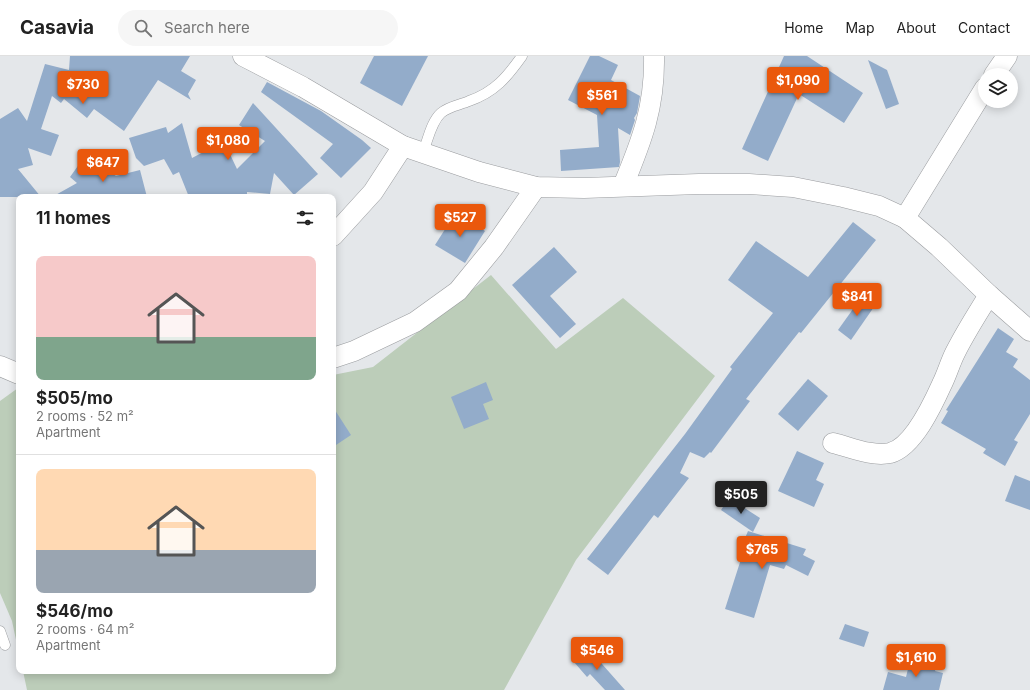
<!DOCTYPE html>
<html lang="en">
<head>
<meta charset="utf-8">
<style>
	:root { --surface:#fff; --page:#f6f6f6; --text:#222; --muted:#767676; --line:#e0e0e0; --accent:#ea580c }
	body { margin:0; font-family:Inter,sans-serif; background:var(--page); color:var(--text); height:100vh; display:flex; flex-direction:column; font-size:15px; white-space:nowrap }
	* { box-sizing:border-box; margin:0 }
	p { font-size:13px; color:var(--muted) }
	.icon { flex:none; width:22px; height:22px; fill:none; stroke:currentColor; stroke-width:2; stroke-linecap:round; stroke-linejoin:round }
	.map { position:relative; flex:1; overflow:hidden }
	.side { position:absolute; left:16px; top:138px; width:320px; height:480px; display:flex; flex-direction:column; background:var(--surface); border-radius:8px; box-shadow:0 2px 10px #0003 }
	.side>* { flex:none }
	.tools { position:absolute; left:978px; top:12px; display:grid; gap:8px }
	.tools a { display:grid; place-items:center; width:40px; height:40px; border-radius:50%; background:var(--surface); box-shadow:0 2px 10px #0003; font-size:20px }
	.price { position:absolute; translate:-50% -34px; padding:0 9px; border-radius:4px; background:var(--accent); color:#fff; font-size:13px; line-height:26px; filter:drop-shadow(0 1px 2px #0008) }
	.price::after { content:''; position:absolute; left:50%; top:24px; width:12px; height:9px; margin-left:-6px; background:inherit; clip-path:polygon(0 0,100% 0,50% 100%) }
	.price.selected { background:#222; color:#fff }
	ul { padding:0; list-style:none }
	li { display:grid; align-content:center; gap:8px; height:212px; padding:0 20px }
	li+li { border-top:1px solid var(--line) }
	li span { display:grid; place-items:center; height:124px; border-radius:8px; color:#555 }
	li>.icon { margin-inline-start:auto }
	span .icon { width:72px; height:72px; fill:#fffc; stroke-width:1 }
	li b { font-size:17px }
	h2 { display:flex; justify-content:space-between; align-items:center; height:48px; padding:0 20px; font-size:17px }
	header { display:flex; align-items:center; gap:24px; box-sizing:border-box; height:56px; padding:0 20px; background:var(--surface); border-bottom:1px solid var(--line) }
	header strong { font-size:19px }
	nav { display:flex; gap:22px; margin-inline-start:auto; font-size:14px }
	.search { width:280px; height:36px; background:var(--page); display:flex; align-items:center; gap:10px; box-sizing:border-box; padding:0 14px; border-radius:22px; color:var(--muted); font-size:15px }
	.map>svg:first-child { display:block }
</style>
</head>
<body>
<header>
<strong>Casavia</strong>
<div class="search"><svg class="icon" aria-label="search" viewBox="0 0 24 24"><circle cx="10" cy="10" r="6"/><path d="M15 15l6 6"/></svg>Search here</div>
<nav><a>Home</a><a>Map</a><a>About</a><a>Contact</a></nav>
</header>
<div class="map">
<svg width="1030" height="634" viewBox="0 0 1030 634">
	<rect width="100%" height="100%" fill="#e4e7ea"/>
	<!-- green -->
	<g fill="#bccdb9">
		<polygon points="491,219 556,293 623,242 715,320 576,504 504,634 27,634 23,615 333,615 333,319 373,311"/>
		<polygon points="18,332 19,332 19,598 12,565 0,537 0,345"/>
	</g>
	<!-- building -->
	<g fill="#93acca">
		<polygon points="70,0 190,0 181,15 196,24 188,38 191,44 158,24 124,75 94,53 87,62 64,43 61,47 52,40 41,73 59,79 51,100 28,92 33,109 18,113 41,141 0,141 0,63 18,52 27,65 45,8 69,14"/>
		<polygon points="374,0 428,0 402,50 360,27"/>
		<polygon points="590,0 599,0 618,9 611,24 640,40 637,57 634,62 635,64 630,79 618,72 620,106 619,111 561,115 560,94 599,91 597,59 568,44"/>
		<polygon points="784,0 807,0 863,37 844,67 799,38 768,105 742,93"/>
		<polygon points="868,4 887,14 899,48 886,53"/>
		<polygon points="267,26 321,55 362,84 371,92 341,122 320,102 333,88 261,36"/>
		<polygon points="253,47 318,118 294,139 274,117 270,138 247,136 247,141 189,141 179,116 173,119 164,103 144,110 136,102 129,82 166,71 168,77 182,67 192,102 215,90 218,96 227,92 237,113 265,85 239,69"/>
		<polygon points="85,100 116,120 140,114 147,141 52,141 77,127 70,121"/>
		<polygon points="456,156 485,175 465,207 435,189"/>
		<polygon points="853,166 876,184 801,277 799,276 746,343 750,345 711,397 710,396 704,402 690,396 680,417 689,422 658,462 654,459 608,519 587,503 685,378 732,313 730,311 773,257 728,224 756,185 808,221"/>
		<polygon points="554,191 577,216 550,240 576,268 560,282 512,229"/>
		<polygon points="863,239 876,248 851,284 838,274"/>
		<polygon points="998,272 1014,283 1006,296 1018,303 1013,311 1030,324 1030,358 1014,384 1018,386 1005,410 983,397 986,393 941,367 948,355 946,354"/>
		<polygon points="808,323 828,340 798,375 778,358"/>
		<polygon points="486,326 493,344 483,348 489,363 464,373 451,341"/>
		<polygon points="333,351 351,379 333,391"/>
		<polygon points="797,395 824,407 816,424 824,428 814,451 778,435"/>
		<polygon points="1015,419 1030,425 1030,454 1005,445"/>
		<polygon points="729,442 760,462 753,476 721,454"/>
		<polygon points="748,475 806,493 803,499 815,505 808,520 786,509 784,513 770,509 754,562 725,553 742,500 738,499"/>
		<polygon points="845,568 869,576 864,591 839,583"/>
		<polygon points="589,592 602,608 625,634 605,634 590,618 587,621 574,606"/>
		<polygon points="911,601 937,608 935,615 943,617 939,634 883,634 888,616 906,621"/>
	</g>
	<g fill="none" stroke-linecap="round" stroke-linejoin="round">
		<defs>
			<g id="service">
				<path d="M 423,96 C 428,84 431,66 441,57 C 449,50 460,49 469,45 C 495,36 507,21 522,0"/>
				<polyline points="0,575 5,589"/>
			</g>
			<g id="minor">
				<polyline points="243,0 303,31 403,90 479,116 536,131 584,132 699,128 749,128 793,131 843,141 879,150 905,162 939,191 989,239 1030,275"/>
				<polyline points="994,19 1007,0"/>
				<path d="M 623,130 C 642,84 655,51 654,0"/>
				<polyline points="905,162 985,32"/>
				<polyline points="333,180 373,136 403,90"/>
				<polyline points="333,302 354,295 415,266 458,235 494,191 536,131"/>
				<polyline points="0,310 19,318"/>
				<path d="M 833,387 C 850,391 872,401 890,397 C 913,391 933,348 942,328 C 947,318 950,307 955,297 C 965,277 977,258 989,239"/>
			</g>
		</defs>
		<!-- service casing -->
		<use href="#service" stroke="#9a9c9f" stroke-width="11"/>
		<!-- minor casing -->
		<use href="#minor" stroke="#9a9c9f" stroke-width="21"/>
		<!-- service -->
		<use href="#service" stroke="#fff" stroke-width="10"/>
		<!-- minor -->
		<use href="#minor" stroke="#fff" stroke-width="20"/>
	</g>
</svg>
<div class="tools">
<a><svg class="icon" aria-label="layers" viewBox="0 0 24 24"><path d="M12 4l9 5-9 5-9-5zM3 14l9 5 9-5"/></svg></a>
</div>
<b class="price" style="left:798px;top:45px">$1,090</b>
<b class="price" style="left:83px;top:49px">$730</b>
<b class="price" style="left:602px;top:60px">$561</b>
<b class="price" style="left:228px;top:105px">$1,080</b>
<b class="price" style="left:103px;top:127px">$647</b>
<b class="price" style="left:460px;top:182px">$527</b>
<b class="price" style="left:857px;top:261px">$841</b>
<b class="price selected" style="left:741px;top:459px">$505</b>
<b class="price" style="left:762px;top:514px">$765</b>
<b class="price" style="left:597px;top:615px">$546</b>
<b class="price" style="left:916px;top:622px">$1,610</b>
<section class="side">
<h2>11 homes<svg class="icon" aria-label="filters" viewBox="0 0 24 24"><path d="M4 7h16M4 17h16"/><circle cx="9" cy="7" r="2"/><circle cx="15" cy="17" r="2"/></svg></h2>
<ul>
<li><span style="background:linear-gradient(#f6c9c9 65%,#7fa58c 0)"><svg class="icon" aria-label="home" viewBox="0 0 24 24"><path d="M3 11l9-7 9 7M6 9v11h12V9"/></svg></span><div><b>$505/mo</b><p>2 rooms · 52 m²</p><p>Apartment</p></div></li>
<li><span style="background:linear-gradient(#ffd9b3 65%,#9aa5b1 0)"><svg class="icon" aria-label="home" viewBox="0 0 24 24"><path d="M3 11l9-7 9 7M6 9v11h12V9"/></svg></span><div><b>$546/mo</b><p>2 rooms · 64 m²</p><p>Apartment</p></div></li>
</ul>
</section>
</div>
</body>
</html>
